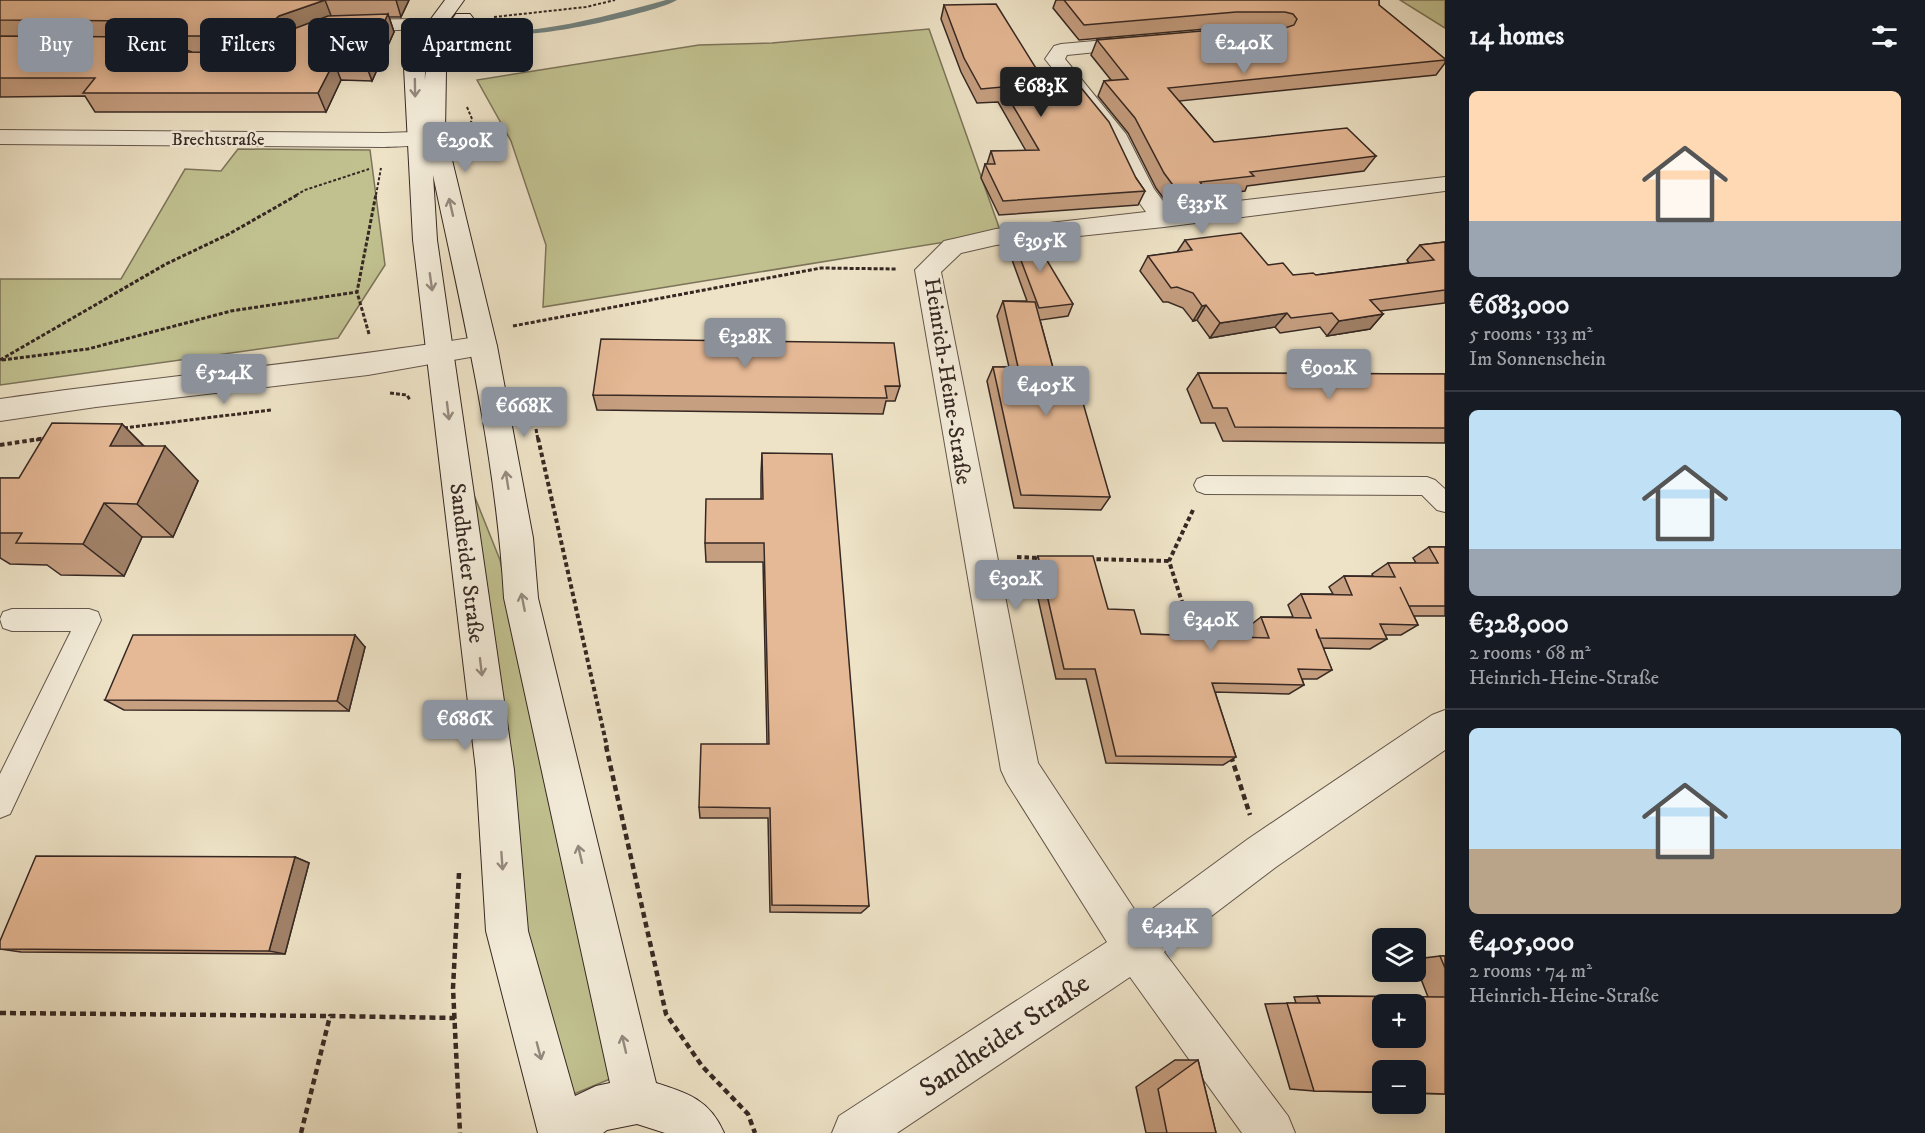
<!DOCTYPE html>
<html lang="en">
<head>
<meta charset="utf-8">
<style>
	:root { --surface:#171b24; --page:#20242c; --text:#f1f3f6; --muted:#9ea1a6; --line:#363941; --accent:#8c9099 }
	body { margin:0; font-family:"IM FELL DW Pica",serif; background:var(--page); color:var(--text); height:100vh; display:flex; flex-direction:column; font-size:22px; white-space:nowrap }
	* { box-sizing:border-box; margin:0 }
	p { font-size:20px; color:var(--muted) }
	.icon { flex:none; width:33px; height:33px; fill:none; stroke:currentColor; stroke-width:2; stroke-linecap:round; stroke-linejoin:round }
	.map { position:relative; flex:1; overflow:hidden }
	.panel { display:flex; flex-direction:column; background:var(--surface); width:480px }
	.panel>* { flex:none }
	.top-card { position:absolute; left:18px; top:18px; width:570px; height:54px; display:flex; gap:12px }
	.controls { position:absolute; left:1372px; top:928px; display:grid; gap:12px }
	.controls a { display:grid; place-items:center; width:54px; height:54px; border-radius:9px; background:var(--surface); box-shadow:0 3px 15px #0003; font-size:30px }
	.price { position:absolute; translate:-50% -51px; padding:0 14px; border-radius:6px; background:var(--accent); color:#fff; font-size:20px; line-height:39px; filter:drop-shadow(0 2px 3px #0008) }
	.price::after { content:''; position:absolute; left:50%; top:36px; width:18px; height:14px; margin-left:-9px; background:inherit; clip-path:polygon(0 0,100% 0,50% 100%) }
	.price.on { background:#222; color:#fff }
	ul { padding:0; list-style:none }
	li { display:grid; align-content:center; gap:12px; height:318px; padding:0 24px }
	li+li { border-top:2px solid var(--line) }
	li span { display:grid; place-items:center; height:186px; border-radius:9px; color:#555 }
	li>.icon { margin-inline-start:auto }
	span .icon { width:108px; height:108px; fill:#fffc; stroke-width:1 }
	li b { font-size:26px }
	h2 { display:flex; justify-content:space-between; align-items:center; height:72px; padding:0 24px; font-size:26px }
	.tag { padding:0 21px; border-radius:9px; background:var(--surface); box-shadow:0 3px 15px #0003; font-size:21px; line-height:54px }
	.tag.on { background:var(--accent); color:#fff }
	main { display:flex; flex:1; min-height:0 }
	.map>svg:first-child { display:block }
</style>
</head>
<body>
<main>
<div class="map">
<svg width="1445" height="1133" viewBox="0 0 1445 1133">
	<rect width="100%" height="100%" fill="#eee3c7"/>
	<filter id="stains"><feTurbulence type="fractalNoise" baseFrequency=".00333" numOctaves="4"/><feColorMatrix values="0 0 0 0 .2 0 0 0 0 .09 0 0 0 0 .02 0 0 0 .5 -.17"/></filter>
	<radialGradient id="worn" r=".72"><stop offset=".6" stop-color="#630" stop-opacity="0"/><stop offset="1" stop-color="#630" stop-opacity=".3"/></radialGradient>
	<!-- green -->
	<g fill="#c1c190" stroke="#7c745a" stroke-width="1.5">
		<polygon points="1400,0 1445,0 1445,28"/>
		<polygon points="929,29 1001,233 543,307 546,245 511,141 477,80 699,45 772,43"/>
		<polygon points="238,149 370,150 385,265 338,338 0,385 0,279 121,279 185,169 221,171"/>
		<polygon points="472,490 500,560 610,1079 574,1094 523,925"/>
	</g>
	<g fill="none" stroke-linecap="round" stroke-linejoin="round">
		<!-- stream -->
		<path fill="#72817e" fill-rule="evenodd" d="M 666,0 L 677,0 C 656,13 521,43 500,32 C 508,28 527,30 537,29 C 582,23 622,12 666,0 Z"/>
		<defs>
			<g id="lane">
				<polygon points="1205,476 1427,477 1435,480 1445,489 1445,512 1437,510 1422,495 1205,494 1197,491 1194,485 1197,479"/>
				<polygon points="12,609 89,609 98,612 101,620 10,814 0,818 0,774 71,631 12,631 3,628 0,619 3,612"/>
			</g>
			<g id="street">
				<polygon points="417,19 424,21 427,25 424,29 347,32 340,30 337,26 340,22 347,20"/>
				<polygon points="1139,37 1146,39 1149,43 1146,47 1067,55 1065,59 1126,134 1154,189 1169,209 1445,177 1445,191 1164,227 996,245 961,253 941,272 1038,763 1140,918 1248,839 1432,715 1445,710 1445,750 1276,867 1164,952 1288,1116 1295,1133 1242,1133 1130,977 897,1133 832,1133 839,1116 1107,942 1007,783 1001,770 915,270 944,241 953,239 996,229 1146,212 1131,191 1105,135 1045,59 1054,46 1061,44"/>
				<path d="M 434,124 L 442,126 L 445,131 C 433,148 403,146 384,147 L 0,144 L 0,130 L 384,133 L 414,132 Z"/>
				<path d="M 483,336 L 493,339 L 497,346 L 493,353 L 368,375 L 96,407 L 0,421 L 0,399 C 161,376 323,362 483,336 Z"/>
			</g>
			<path id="secondary" d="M 445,0 L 464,0 C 447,25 423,48 425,80 C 426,56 443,33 456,14 L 470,14 L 473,18 L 459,39 L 446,71 L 445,131 L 497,346 L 533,538 L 538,598 L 656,1083 C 688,1093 710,1100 724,1133 L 665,1133 L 637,1124 L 607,1130 L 603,1133 L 538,1133 L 486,931 L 476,770 L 413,240 L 404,67 L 416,39 ZM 433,175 C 463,315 496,455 504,598 L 610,1083 L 596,1086 L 575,1096 L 528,931 L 514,770 L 437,240 Z"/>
		</defs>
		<!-- lane casing -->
		<use href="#lane" stroke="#64574c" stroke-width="2"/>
		<!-- street casing -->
		<use href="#street" stroke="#64574c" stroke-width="2"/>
		<!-- secondary casing -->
		<use href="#secondary" stroke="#362823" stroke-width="2"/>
		<!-- path-far3 -->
		<g stroke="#362823" stroke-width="2" stroke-dasharray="3 2" stroke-linecap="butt">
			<polyline points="494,17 586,7 615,0"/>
			<polyline points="467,107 472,119 468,132"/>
			<polyline points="296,195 305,190 369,169"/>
			<polyline points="376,195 381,168"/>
		</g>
		<!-- path-far2 -->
		<g stroke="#362823" stroke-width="3" stroke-dasharray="4 2" stroke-linecap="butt">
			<polyline points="513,326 821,268 896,269"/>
			<polyline points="369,334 357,292 376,194"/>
			<polyline points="0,360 166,264 229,234 299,194"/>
			<polyline points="2,360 88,349 231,311 357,292"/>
			<polyline points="390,393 407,395 410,400"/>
			<polyline points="124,428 271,410"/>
			<polyline points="536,429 538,440"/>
			<polyline points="36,440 48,438"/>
		</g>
		<!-- path-far1 -->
		<g stroke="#362823" stroke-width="4" stroke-dasharray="4.5 3" stroke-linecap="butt">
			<polyline points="538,438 607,747"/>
			<polyline points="0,445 46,438"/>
			<polyline points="1193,510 1169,561 1194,640"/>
			<polyline points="1017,557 1040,558"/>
			<polyline points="1089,559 1169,561"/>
		</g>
		<!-- path -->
		<g stroke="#362823" stroke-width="4.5" stroke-dasharray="6 4" stroke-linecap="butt">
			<polyline points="606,746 666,1014 702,1066 748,1114 755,1133"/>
			<polyline points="1231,756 1250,815"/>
			<polyline points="459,873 453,988 460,1133"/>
			<polyline points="0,1013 330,1016"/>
			<polyline points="301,1133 330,1016 455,1018"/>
		</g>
		<!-- lane -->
		<use href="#lane" fill="#f4eddb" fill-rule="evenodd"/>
		<!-- street -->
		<use href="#street" fill="#f4eddb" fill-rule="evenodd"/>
		<!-- secondary -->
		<use href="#secondary" fill="#f4eddb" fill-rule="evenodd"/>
	</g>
	<!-- wall -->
	<g fill="#c69f81" stroke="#362823" stroke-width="1.5" fill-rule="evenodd">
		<path d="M 0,0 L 409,0 L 401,17 L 389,17 L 394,32 L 372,81 L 341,80 L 326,112 L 95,112 L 85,96 L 0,97 ZM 290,33 L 270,50 L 268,51 L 287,34 ZM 146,39 L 155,39 L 192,52 L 183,52 Z"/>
		<polygon points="1056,0 1379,0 1379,5 1445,59 1445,63 1436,75 1179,101 1214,142 1376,156 1364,171 1247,186 1245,191 1196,197 1194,201 1167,203 1156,188 1128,133 1098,96 1104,81 1111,80 1091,55 1097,40 1282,28 1277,27 1229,27 1079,40 1053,8"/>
		<polygon points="944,5 1047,86 1136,178 1145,191 1138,205 999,215 981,178 985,164 987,164 991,151 1026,151 998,102 977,103 961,72 941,19"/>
		<polygon points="1011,234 1073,304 1068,316 1040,320 1053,368 1065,375 1110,497 1101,510 1014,508 987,381 993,367 1009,367 997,316 1003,301 1027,301 1007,246"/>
		<polygon points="1185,240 1268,265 1293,275 1316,275 1409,263 1407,260 1420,245 1445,242 1445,303 1380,311 1383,314 1370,329 1327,336 1320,327 1280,333 1275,327 1210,338 1197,320 1193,321 1183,308 1168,302 1163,302 1140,271 1148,256 1177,252"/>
		<polygon points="1198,373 1445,374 1445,443 1223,441 1215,423 1201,423 1187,389"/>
		<polygon points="900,386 895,401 886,401 883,414 597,410 593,395"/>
		<polygon points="122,424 144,446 198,481 173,537 142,537 124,576 61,575 47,565 10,564 0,558 0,478 19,478"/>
		<polygon points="762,453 869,906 861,913 770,912 768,818 700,818 699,807 767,744 763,562 706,562 705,543 761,499 761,474"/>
		<polygon points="1429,547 1445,547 1445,616 1414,616 1418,625 1401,635 1385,635 1387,639 1370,649 1323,648 1332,670 1317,679 1302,679 1304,685 1289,694 1215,692 1236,757 1223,765 1106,763 1086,679 1056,679 1031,567 1038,556 1141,634 1252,637 1248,627 1261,617 1293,617 1288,605 1301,594 1333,594 1329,587 1344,576 1373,576 1372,574 1388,563 1416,563 1413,558"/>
		<polygon points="365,647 349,711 124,710 105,700"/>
		<polygon points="295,857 309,863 285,954 21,952 0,949"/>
		<polygon points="1440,956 1445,956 1445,1094 1314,1091 1290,1089 1265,1004 1296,1003 1294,997 1317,996 1428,997 1416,966 1416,959"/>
		<polygon points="1175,1060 1198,1060 1216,1133 1146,1133 1136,1087"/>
	</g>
	<!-- shaded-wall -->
	<g fill="#a18269" stroke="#362823" stroke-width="1.5">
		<polygon points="325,0 332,18 287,34 264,55 256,36 279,16"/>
		<polygon points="396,0 409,0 401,17"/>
		<polygon points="388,14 394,32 372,81 365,62"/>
		<polygon points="334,62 341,80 326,112 318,93"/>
		<polygon points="1206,305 1197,320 1193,321 1202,306"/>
		<polygon points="1287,313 1275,327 1210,338 1220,323"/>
		<polygon points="1383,314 1370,329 1327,336 1339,321"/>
		<polygon points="122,424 157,460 110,446"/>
		<polygon points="165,446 198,481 173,537 137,504"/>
		<polygon points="104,503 142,537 124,576 83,544"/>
		<polygon points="355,635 365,647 349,711 337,701"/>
		<polygon points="295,857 309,863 285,954 269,951"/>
	</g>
	<!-- building -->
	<g fill="#e6b996" stroke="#362823" stroke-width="1.5" fill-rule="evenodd">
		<polygon points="0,0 325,0 279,16 256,36 187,36 145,21 0,20"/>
		<polygon points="1064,0 1379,0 1379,5 1445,59 1445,60 1168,88 1214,142 1347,128 1376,156 1250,172 1254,176 1200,182 1203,186 1175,188 1164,173 1135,118 1104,81 1128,79 1097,40 1237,28 1285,28 1294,25 1297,19 1293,14 1285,12 1236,12 1084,25"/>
		<polygon points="996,4 1047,86 1078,84 1109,122 1136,178 1145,191 1003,201 985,164 995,164 991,151 1039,150 1002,87 981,89 964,58 944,5"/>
		<polygon points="388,14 365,62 334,62 318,93 83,93 95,78 0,78 0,36 141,37 183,52 261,53 270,50 296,28 328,16"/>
		<polygon points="1030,232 1073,304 1039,308 1011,234"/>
		<polygon points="1241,233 1268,265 1283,263 1293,275 1313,273 1316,275 1434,260 1420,245 1445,242 1445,290 1370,300 1383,314 1339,321 1332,313 1291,318 1287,313 1220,323 1206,305 1202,306 1193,293 1177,287 1171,288 1148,256 1192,250 1185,240"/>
		<polygon points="1003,301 1035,302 1053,368 1064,368 1065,375 1075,375 1110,497 1021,495 993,367 1018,367"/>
		<polygon points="601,339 894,343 900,386 885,386 887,398 593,395"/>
		<polygon points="1198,373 1445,374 1445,428 1235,427 1227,408 1213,408"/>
		<polygon points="52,423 122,424 110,446 165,446 137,504 104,503 83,544 16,543 22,533 0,533 0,478 19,478"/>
		<polygon points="762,453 832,454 869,906 772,905 770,808 699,807 701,744 769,744 764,543 705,543 706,499 763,499"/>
		<polygon points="1429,547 1445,547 1445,606 1409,606 1400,587 1418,625 1380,624 1387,639 1319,638 1316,629 1332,670 1298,669 1304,685 1212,683 1236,757 1116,756 1095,669 1064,669 1038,556 1093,556 1108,609 1134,610 1141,634 1269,638 1261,617 1311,618 1301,594 1352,595 1344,576 1395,577 1388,563 1438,563"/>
		<polygon points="133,635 355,635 337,701 105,700"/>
		<polygon points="36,856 295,857 269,951 0,949 0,941"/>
		<polygon points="1440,956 1445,956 1445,968"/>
		<path d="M 1317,996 L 1445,997 L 1445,1094 L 1416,1093 L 1416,1071 L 1383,1071 L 1383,1092 L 1314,1091 L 1287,1003 L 1320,1003 ZM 1383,1005 L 1416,1005 L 1416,1038 L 1383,1038 Z"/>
		<polygon points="1198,1060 1216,1133 1167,1133 1158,1089"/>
	</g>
	<!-- one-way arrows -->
	<defs><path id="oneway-shaft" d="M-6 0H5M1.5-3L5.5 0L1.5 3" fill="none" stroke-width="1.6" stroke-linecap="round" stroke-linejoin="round" transform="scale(1.5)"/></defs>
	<g stroke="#958a7f">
		<use href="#oneway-shaft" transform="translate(415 88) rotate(89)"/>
		<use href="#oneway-shaft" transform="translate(451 207) rotate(-103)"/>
		<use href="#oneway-shaft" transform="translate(431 282) rotate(82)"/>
		<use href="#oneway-shaft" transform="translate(448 411) rotate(83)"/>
		<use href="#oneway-shaft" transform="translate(507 480) rotate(-99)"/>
		<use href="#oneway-shaft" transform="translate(523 602) rotate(-101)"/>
		<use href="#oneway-shaft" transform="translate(481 667) rotate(83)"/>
		<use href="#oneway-shaft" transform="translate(580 854) rotate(-103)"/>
		<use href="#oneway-shaft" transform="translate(502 861) rotate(86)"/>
		<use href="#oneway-shaft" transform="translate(624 1044) rotate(-103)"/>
		<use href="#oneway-shaft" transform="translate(539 1051) rotate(75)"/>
	</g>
	<g text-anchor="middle" stroke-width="5" stroke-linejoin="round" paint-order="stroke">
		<!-- far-street labels -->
		<g font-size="18" fill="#362823" stroke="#f4eddb">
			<text x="218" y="145">Brechtstraße</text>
		</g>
		<!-- street labels -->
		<g font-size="22" fill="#362823" stroke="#f4eddb">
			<text transform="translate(949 381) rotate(81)" y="8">Heinrich-Heine-Straße</text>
			<text transform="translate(468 563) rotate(83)" y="8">Sandheider Straße</text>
		</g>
		<!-- near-street labels -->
		<g font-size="27" fill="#362823" stroke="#f4eddb">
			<text transform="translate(1004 1035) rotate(-34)" y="9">Sandheider Straße</text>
		</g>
	</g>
	<rect width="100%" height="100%" filter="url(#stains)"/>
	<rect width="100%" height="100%" fill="url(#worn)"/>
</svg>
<div class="controls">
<a><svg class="icon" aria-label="layers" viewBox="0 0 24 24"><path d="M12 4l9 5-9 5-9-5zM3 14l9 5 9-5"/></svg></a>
<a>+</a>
<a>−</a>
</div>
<b class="price" style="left:1244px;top:75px">€240K</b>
<b class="price on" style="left:1041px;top:118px">€683K</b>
<b class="price" style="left:465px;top:173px">€290K</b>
<b class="price" style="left:1202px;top:235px">€335K</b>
<b class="price" style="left:1040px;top:273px">€395K</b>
<b class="price" style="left:745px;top:369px">€328K</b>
<b class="price" style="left:1329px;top:400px">€902K</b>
<b class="price" style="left:224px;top:405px">€524K</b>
<b class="price" style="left:1046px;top:417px">€405K</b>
<b class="price" style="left:524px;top:438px">€668K</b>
<b class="price" style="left:1016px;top:611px">€302K</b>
<b class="price" style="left:1211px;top:652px">€340K</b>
<b class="price" style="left:465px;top:751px">€686K</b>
<b class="price" style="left:1170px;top:959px">€434K</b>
<div class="top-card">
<a class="tag on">Buy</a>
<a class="tag">Rent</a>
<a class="tag">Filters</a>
<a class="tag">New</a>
<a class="tag">Apartment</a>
</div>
</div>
<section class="panel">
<h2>14 homes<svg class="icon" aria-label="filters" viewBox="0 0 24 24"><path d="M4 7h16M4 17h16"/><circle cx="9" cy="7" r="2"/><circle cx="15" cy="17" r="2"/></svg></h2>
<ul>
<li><span style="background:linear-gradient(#ffd9b3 70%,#9aa5b1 0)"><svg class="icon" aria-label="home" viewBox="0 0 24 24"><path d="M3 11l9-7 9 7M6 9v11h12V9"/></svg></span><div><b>€683,000</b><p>5 rooms · 133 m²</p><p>Im Sonnenschein</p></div></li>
<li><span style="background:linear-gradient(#bfe0f5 75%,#9aa5b1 0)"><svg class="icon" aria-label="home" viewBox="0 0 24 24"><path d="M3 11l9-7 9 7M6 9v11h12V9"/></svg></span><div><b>€328,000</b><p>2 rooms · 68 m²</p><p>Heinrich-Heine-Straße</p></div></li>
<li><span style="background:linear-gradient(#bfe0f5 65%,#b9a48a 0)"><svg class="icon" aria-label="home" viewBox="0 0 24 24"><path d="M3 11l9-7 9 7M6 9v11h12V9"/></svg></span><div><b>€405,000</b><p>2 rooms · 74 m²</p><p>Heinrich-Heine-Straße</p></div></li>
</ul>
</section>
</main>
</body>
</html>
